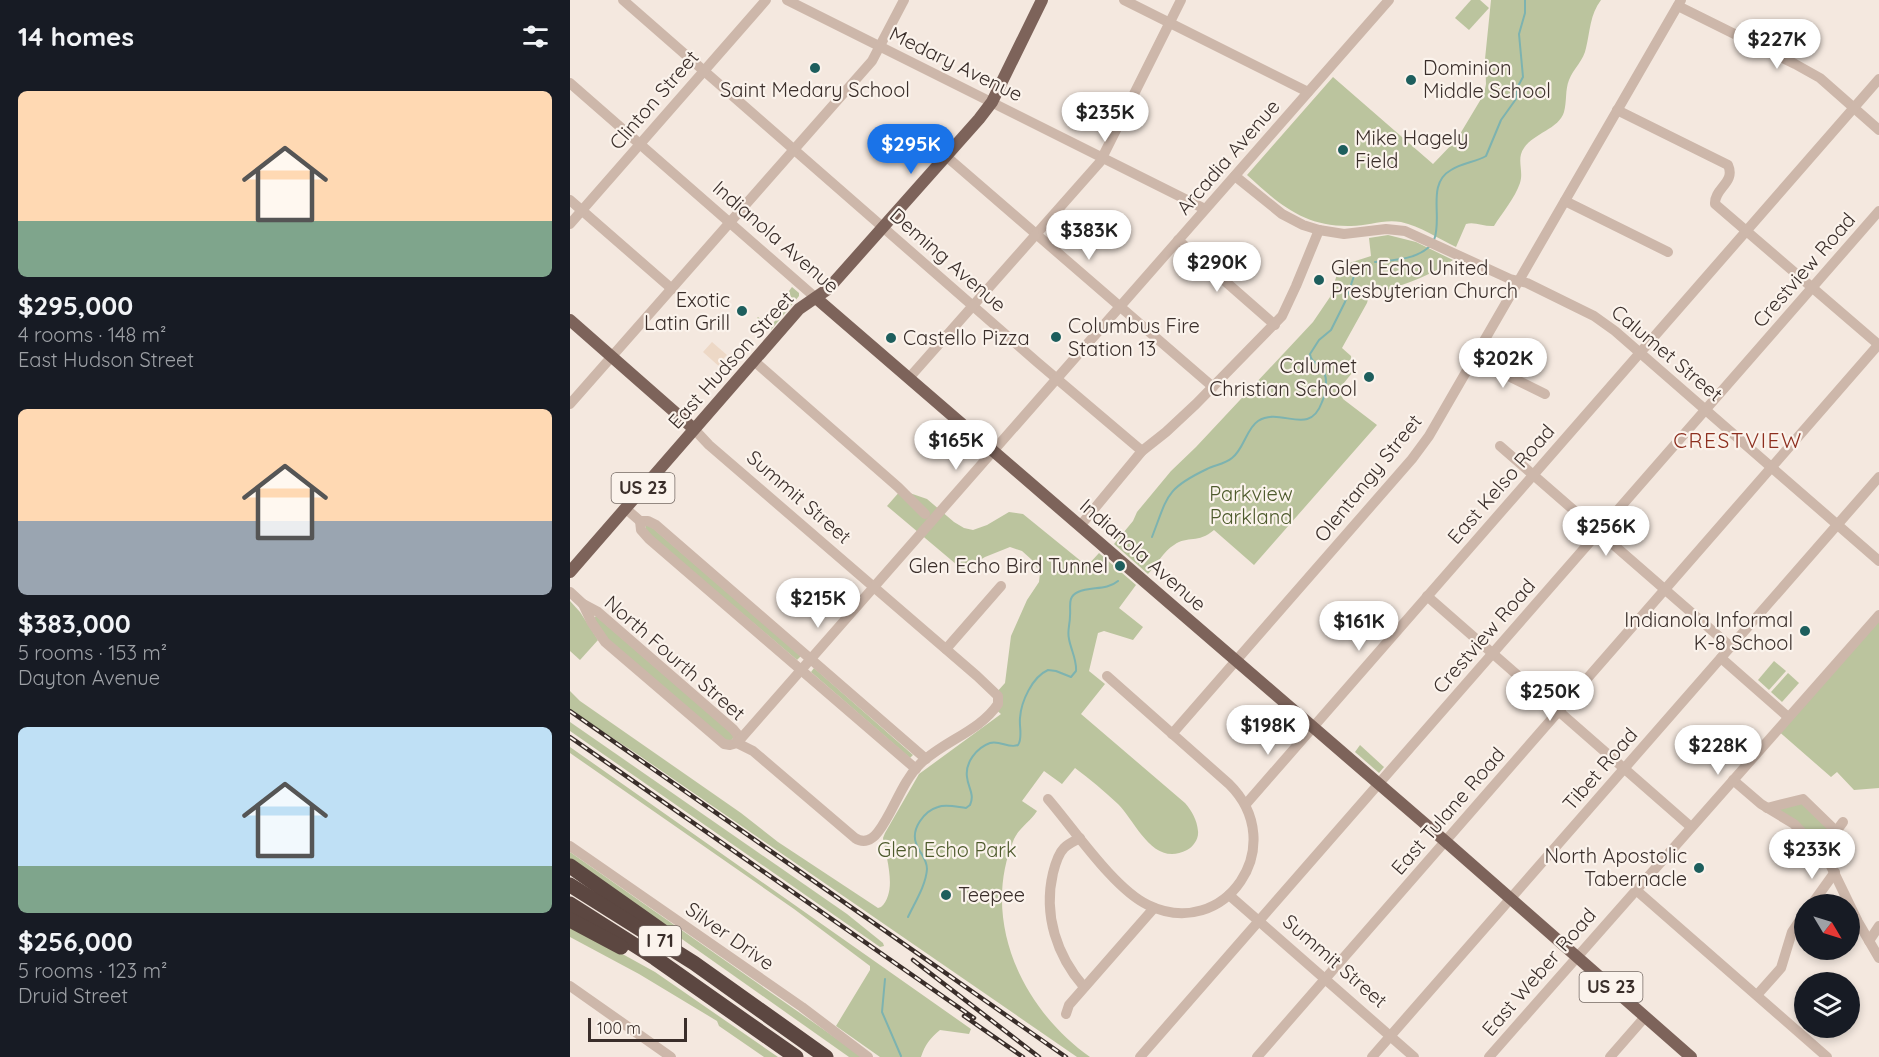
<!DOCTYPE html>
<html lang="en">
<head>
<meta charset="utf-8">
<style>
	:root { --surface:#171b24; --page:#242831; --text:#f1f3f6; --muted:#9ea1a6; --accent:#1a73e8 }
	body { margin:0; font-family:Quicksand,sans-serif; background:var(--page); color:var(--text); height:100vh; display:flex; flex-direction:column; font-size:22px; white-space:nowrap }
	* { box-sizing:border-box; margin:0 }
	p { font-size:20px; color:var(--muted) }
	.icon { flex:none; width:33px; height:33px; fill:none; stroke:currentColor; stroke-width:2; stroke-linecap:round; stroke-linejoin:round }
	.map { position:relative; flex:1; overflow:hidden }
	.drawer { display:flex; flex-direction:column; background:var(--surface); width:570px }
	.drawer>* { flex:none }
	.needle { width:39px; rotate:128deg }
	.tools { position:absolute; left:1224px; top:894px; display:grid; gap:12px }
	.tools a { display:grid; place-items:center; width:66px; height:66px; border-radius:50%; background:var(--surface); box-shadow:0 3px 9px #0003; font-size:30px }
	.scale { position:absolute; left:18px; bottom:15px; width:99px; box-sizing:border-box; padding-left:6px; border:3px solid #3a2e2a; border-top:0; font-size:16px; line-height:21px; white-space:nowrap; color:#3a2e2a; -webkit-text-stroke:4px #fbf3ec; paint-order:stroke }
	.price { position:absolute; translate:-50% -51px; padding:0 14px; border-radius:21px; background:#fff; color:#222; font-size:20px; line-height:39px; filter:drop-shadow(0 2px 3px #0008) }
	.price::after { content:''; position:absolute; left:50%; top:36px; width:18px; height:14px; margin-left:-9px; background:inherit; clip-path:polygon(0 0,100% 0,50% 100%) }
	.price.selected { background:var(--accent); color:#fff }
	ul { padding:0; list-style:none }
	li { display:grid; align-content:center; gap:12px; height:318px; padding:0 18px }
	li span { display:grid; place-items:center; height:186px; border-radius:9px; color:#555 }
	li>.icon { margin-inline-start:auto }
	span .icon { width:108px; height:108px; fill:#fffc; stroke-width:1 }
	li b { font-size:26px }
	h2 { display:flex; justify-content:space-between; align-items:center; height:72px; padding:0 18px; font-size:26px }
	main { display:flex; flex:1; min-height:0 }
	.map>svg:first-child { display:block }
</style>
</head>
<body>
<main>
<section class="drawer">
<h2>14 homes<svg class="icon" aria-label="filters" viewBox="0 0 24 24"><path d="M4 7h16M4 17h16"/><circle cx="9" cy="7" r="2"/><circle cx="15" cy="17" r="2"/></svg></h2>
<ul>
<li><span style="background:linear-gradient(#ffd9b3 70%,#7fa58c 0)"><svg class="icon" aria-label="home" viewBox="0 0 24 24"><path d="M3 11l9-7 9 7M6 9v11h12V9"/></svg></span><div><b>$295,000</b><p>4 rooms · 148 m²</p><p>East Hudson Street</p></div></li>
<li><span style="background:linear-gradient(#ffd9b3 60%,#9aa5b1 0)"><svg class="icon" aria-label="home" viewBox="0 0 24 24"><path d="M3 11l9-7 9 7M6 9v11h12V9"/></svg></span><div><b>$383,000</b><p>5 rooms · 153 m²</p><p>Dayton Avenue</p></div></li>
<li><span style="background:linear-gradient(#bfe0f5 75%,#7fa58c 0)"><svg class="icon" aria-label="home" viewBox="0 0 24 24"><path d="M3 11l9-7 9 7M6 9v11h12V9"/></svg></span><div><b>$256,000</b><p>5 rooms · 123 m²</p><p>Druid Street</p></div></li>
</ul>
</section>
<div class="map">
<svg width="1309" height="1057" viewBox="0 0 1309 1057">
	<rect width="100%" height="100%" fill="#f4e8df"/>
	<!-- green -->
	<g fill="#bbc49e">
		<polygon points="901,0 910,0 919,8 899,30 885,18"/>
		<path d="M 921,0 L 1031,0 C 1020,14 1020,32 1016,48 C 1014,60 1003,69 999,80 C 995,90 997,101 994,112 C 989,129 964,133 954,148 C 946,159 954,171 950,183 C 945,198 932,213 924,226 C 915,227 904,221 896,224 L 886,247 C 869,239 850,226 831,222 C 813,219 798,226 781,226 C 734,227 710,205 677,175 L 763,77 L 863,164 L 887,139 L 914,94 L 916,84 L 915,59 Z"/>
		<path d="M 818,235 L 846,242 L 883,260 C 862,275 838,283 814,291 L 805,286 L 801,288 L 797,303 L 772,348 L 781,356 L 782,373 L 769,389 L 773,399 L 807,425 L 684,565 L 644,530 C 628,544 618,535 604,545 C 594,551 586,565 578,574 L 544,544 L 563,521 L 567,512 L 601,471 L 626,447 L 743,322 L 760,297 L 768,271 L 773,265 L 801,256 L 799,238 Z"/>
		<polygon points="222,287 229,293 229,296 201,330 187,318 188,317 200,327 222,300 219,291"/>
		<path d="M 331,490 L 357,499 L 384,522 L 394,528 L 403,530 L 417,525 L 439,512 L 453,514 L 517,566 L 529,553 L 566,585 L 549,608 L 573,627 L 563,640 L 534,631 L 528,633 L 519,671 L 535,684 L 511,714 L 615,803 C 622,811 627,820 628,831 C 629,839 623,847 617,850 C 583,868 566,822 548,804 C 534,791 520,779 505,768 L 492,784 L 474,771 L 452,801 L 467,811 C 461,821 449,828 444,839 C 410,920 452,1009 520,1057 L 507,1057 L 67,754 L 0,710 L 0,691 L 10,701 L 171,813 L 208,842 L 308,908 L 311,907 C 328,891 316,858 313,838 L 315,833 L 349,774 L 431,714 L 425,709 L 426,693 L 435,683 L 441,636 L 457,600 L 469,582 L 470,573 L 462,560 L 452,551 L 440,547 L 415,557 L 393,570 L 317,506 Z"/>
		<polygon points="78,524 231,656 227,660 77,533 75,525"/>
		<polygon points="0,601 10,612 28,640 10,660 0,651"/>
		<polygon points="1309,615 1309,788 1284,790 1267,772 1261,777 1207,730"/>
		<polygon points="26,616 165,736 159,743 38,641 24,618"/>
		<polygon points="1204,661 1216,671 1199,690 1188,680"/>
		<polygon points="244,668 343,755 340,758 241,672"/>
		<polygon points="1218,673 1229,683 1212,702 1201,692"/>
		<polygon points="0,722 277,914 313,943 314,946 310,947 0,731"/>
		<polygon points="790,745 814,767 809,773 785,752"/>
		<path d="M 0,747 L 401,1029 L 399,1034 L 370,1030 C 360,1038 355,1045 351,1057 L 310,1057 L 266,1026 L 300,970 L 300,966 L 224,909 L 0,753 Z"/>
		<polygon points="1229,800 1266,831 1251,852 1217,819 1206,805"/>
		<polygon points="0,852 260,1034 292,1057 279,1057 0,860"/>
		<polygon points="0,925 85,972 208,1057 194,1057 149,1026 147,1021 69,974 0,937"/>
	</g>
	<!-- plaza -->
	<polygon fill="#edd8c6" points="142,342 157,355 151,361 155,366 152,369 133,352"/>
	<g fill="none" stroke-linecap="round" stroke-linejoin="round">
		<!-- stream -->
		<g stroke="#7db3b0" stroke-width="2">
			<path d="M 864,240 C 873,218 856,184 881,170 C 892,163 906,162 916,156 L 931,120 L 946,99 L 947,88 L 953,77 L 949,34 L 955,13 L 955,0"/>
			<path d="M 805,262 C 822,260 845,260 859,247"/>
			<path d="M 582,537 C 598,496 595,489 637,469 C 645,465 655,464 662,458 C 674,449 676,429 688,421 C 711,406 739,438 752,402 C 756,393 759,376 751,367 C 746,362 741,362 740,354 L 749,340 L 761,330 L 775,302 L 784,276 L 788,270"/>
			<path d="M 338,917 C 345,902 356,885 357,869 C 357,858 349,853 346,843 C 341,829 354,811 368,807 C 376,804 387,807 396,808 L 400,805 C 405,794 398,788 397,777 C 395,763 406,748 420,743 C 430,740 439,749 448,745 C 453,738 449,727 450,718 C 451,702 462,677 478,670 L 486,671 L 501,677 L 506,671 C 507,660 501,650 499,639 C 497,631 500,624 500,616 C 501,606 497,597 508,592 C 521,586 536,591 548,581"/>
			<polyline points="315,979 312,1012 331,1056"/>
		</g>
		<!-- minor -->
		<g stroke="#cdb7aa" stroke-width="10">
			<polyline points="53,0 467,362 572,451"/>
			<polyline points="217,0 635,209"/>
			<polyline points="554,0 738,92"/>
			<polyline points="1108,6 1225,64 1250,78 1309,130"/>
			<polyline points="0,83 246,298"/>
			<path d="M 1047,110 L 1158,165 C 1166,183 1144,188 1145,204 L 1309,345"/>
			<polyline points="377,157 643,387"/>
			<polyline points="665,176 712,214 733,225 749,230 774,234 816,229 835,231 940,279 957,283 1024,316 1045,331 1309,561"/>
			<polyline points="0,200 102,289"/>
			<polyline points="995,201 1098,252"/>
			<polyline points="0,224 196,0"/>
			<polyline points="608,240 705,325"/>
			<polyline points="904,359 975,394"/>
			<polyline points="184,361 328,487 355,514"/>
			<polyline points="339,378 530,162 611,0"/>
			<polyline points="0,404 302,61 334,0"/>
			<polyline points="930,446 1161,647"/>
			<polyline points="55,508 70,521 78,521 86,525 356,759"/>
			<polyline points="70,521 71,530 79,539 346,769"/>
			<polyline points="510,526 572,451 596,432 626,404 712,316 726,286 749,230"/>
			<polyline points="0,592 13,604 28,612 163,729 168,735 167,743"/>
			<polyline points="857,596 1121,827"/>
			<path d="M 13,604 L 22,623 L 35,642 L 154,744 L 160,745 L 167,743 L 183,751 L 285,838 C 294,844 302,840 308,832 C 324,811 331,783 350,764 C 373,741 409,732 428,704 L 428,696 L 407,676 L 139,445 L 124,429"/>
			<polyline points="376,649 431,586"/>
			<polyline points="1151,658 1218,717"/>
			<polyline points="602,734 842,459 859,436 1111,0"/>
			<polyline points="167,743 819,0"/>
			<polyline points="1163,780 1191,804 1224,824 1258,860 1288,922 1309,958"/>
			<path d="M 478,799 C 504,829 544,889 578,905 C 655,942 721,845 659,784 L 537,676"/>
			<polyline points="676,804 1309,79"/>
			<polyline points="1197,808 1233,799 1266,831"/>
			<path d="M 510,838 C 505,841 499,843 494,848 C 488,854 485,865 483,873 C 473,915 487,956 514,987"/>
			<polyline points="0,846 232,1007 298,1057"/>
			<polyline points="1251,852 1273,822"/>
			<polyline points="1066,890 1257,1057"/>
			<polyline points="659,895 844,1057"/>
			<polyline points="1242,904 1265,872"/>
			<polyline points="1299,941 1309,926"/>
			<polyline points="0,986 101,1057"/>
			<polyline points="1187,995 1211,968 1222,932 1234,914"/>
			<polyline points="496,1014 499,1005 584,908"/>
			<polyline points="570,1057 1309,211"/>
			<polyline points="687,1057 1309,344"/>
			<polyline points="802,1057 1309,477"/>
			<polyline points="919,1057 1309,615"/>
			<polyline points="1040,1057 1075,1017"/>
		</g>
		<!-- major -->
		<g stroke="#7d635a" stroke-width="12">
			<polyline points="246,298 875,841 1121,1057"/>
			<polyline points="0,320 124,429"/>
			<polyline points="0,572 229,309 258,289 409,119 422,102 472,0"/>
		</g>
		<!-- highway -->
		<g stroke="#5c4741" stroke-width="15">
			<polyline points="0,866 92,931"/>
			<polyline points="0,885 124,963 256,1057"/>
			<polyline points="0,904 85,958 226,1057"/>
			<polyline points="0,920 51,947"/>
		</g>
		<defs>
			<g id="rail">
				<polyline points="0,711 496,1057"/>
				<polyline points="0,737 404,1018"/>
				<polyline points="343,960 469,1057"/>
				<polyline points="394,1016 453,1057"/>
			</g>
		</defs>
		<!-- rail casing -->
		<use href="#rail" stroke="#3a2e2a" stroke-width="4.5"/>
		<!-- rail -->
		<use href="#rail" stroke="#fbf3ec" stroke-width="2" stroke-dasharray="7" stroke-linecap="butt"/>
	</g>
	<!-- markers -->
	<g fill="#1d5e5d" stroke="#fbf3ec" stroke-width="2">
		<circle cx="245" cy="68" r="6"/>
		<circle cx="841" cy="80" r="6"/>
		<circle cx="773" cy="150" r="6"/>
		<circle cx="749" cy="280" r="6"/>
		<circle cx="172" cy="311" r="6"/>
		<circle cx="486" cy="337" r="6"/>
		<circle cx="321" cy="338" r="6"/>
		<circle cx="799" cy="377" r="6"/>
		<circle cx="550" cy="566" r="6"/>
		<circle cx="1235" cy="631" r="6"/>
		<circle cx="1129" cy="868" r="6"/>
		<circle cx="376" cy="895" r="6"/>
	</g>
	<g text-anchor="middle" stroke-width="4.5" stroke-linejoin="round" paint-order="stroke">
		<!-- shield labels -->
		<g fill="#fbf3ec" stroke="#746964" stroke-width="1.5">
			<rect x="41.5" y="473" width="63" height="30" rx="4.5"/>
			<rect x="69" y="926" width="42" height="30" rx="4.5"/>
			<rect x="1009.5" y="972" width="63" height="30" rx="4.5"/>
		</g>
		<g font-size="18" font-weight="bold" fill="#3a2e2a">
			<text x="73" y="494">US 23</text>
			<text x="90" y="947">I 71</text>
			<text x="1041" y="993">US 23</text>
		</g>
		<!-- street labels -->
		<g font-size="20" fill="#3a2e2a" stroke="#fbf3ec">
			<text transform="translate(386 64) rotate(26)" y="7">Medary Avenue</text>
			<text transform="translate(84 100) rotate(-49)" y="7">Clinton Street</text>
			<text transform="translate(658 157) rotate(-49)" y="7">Arcadia Avenue</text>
			<text transform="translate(206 237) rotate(41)" y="7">Indianola Avenue</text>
			<text transform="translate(378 260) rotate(41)" y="7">Deming Avenue</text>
			<text transform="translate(1234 270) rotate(-49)" y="7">Crestview Road</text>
			<text transform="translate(1097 353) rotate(40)" y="7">Calumet Street</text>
			<text transform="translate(161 360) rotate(-48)" y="7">East Hudson Street</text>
			<text transform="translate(798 478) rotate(-51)" y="7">Olentangy Street</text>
			<text transform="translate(931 484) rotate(-49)" y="7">East Kelso Road</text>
			<text transform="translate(229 497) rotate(41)" y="7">Summit Street</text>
			<text transform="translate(573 555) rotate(41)" y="7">Indianola Avenue</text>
			<text transform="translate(914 636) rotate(-49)" y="7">Crestview Road</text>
			<text transform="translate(105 658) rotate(41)" y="7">North Fourth Street</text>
			<text transform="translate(1030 769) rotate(-49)" y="7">Tibet Road</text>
			<text transform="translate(878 811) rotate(-49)" y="7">East Tulane Road</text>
			<text transform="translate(160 936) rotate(35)" y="7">Silver Drive</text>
			<text transform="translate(765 961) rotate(41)" y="7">Summit Street</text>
			<text transform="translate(969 972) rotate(-49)" y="7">East Weber Road</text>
		</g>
		<!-- poi labels -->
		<g font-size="20" fill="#3a2e2a" stroke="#fbf3ec" text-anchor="start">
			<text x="853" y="75">Dominion<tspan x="853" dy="23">Middle School</tspan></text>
			<text x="245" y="97" text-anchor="middle">Saint Medary School</text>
			<text x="785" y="145">Mike Hagely<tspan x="785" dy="23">Field</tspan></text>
			<text x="761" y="275">Glen Echo United<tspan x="761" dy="23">Presbyterian Church</tspan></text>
			<text x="160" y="307" text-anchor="end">Exotic<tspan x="160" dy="23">Latin Grill</tspan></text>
			<text x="498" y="333">Columbus Fire<tspan x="498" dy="23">Station 13</tspan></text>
			<text x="333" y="345">Castello Pizza</text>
			<text x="787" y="373" text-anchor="end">Calumet<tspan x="787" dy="23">Christian School</tspan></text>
			<text x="538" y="573" text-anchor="end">Glen Echo Bird Tunnel</text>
			<text x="1223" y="627" text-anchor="end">Indianola Informal<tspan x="1223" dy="23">K-8 School</tspan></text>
			<text x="1117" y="863" text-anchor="end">North Apostolic<tspan x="1117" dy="23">Tabernacle</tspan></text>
			<text x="388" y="902">Teepee</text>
		</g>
		<!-- park labels -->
		<g font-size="20" fill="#4d5a2c" stroke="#fbf3ec">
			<text x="681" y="501">Parkview<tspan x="681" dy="23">Parkland</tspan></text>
			<text x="377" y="857">Glen Echo Park</text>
		</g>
		<!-- neighbourhood labels -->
		<g font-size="21" letter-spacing="1.5" fill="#8d2f1f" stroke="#fbf3ec">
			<text x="1168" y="448">CRESTVIEW</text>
		</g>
	</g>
</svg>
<div class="tools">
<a><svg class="needle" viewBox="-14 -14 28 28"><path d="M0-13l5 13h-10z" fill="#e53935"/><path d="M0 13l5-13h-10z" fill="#9ea1a6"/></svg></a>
<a><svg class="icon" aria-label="layers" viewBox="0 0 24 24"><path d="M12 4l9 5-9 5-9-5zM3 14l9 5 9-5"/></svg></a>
</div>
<div class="scale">100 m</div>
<b class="price" style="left:1207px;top:70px">$227K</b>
<b class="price" style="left:535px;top:143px">$235K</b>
<b class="price selected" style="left:341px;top:175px">$295K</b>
<b class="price" style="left:519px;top:261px">$383K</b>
<b class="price" style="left:647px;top:293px">$290K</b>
<b class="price" style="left:933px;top:389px">$202K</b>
<b class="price" style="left:386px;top:471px">$165K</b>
<b class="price" style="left:1036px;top:557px">$256K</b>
<b class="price" style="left:248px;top:629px">$215K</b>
<b class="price" style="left:789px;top:652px">$161K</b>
<b class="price" style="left:980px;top:722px">$250K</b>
<b class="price" style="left:698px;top:756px">$198K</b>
<b class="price" style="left:1148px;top:776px">$228K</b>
<b class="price" style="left:1242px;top:880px">$233K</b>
</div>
</main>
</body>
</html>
